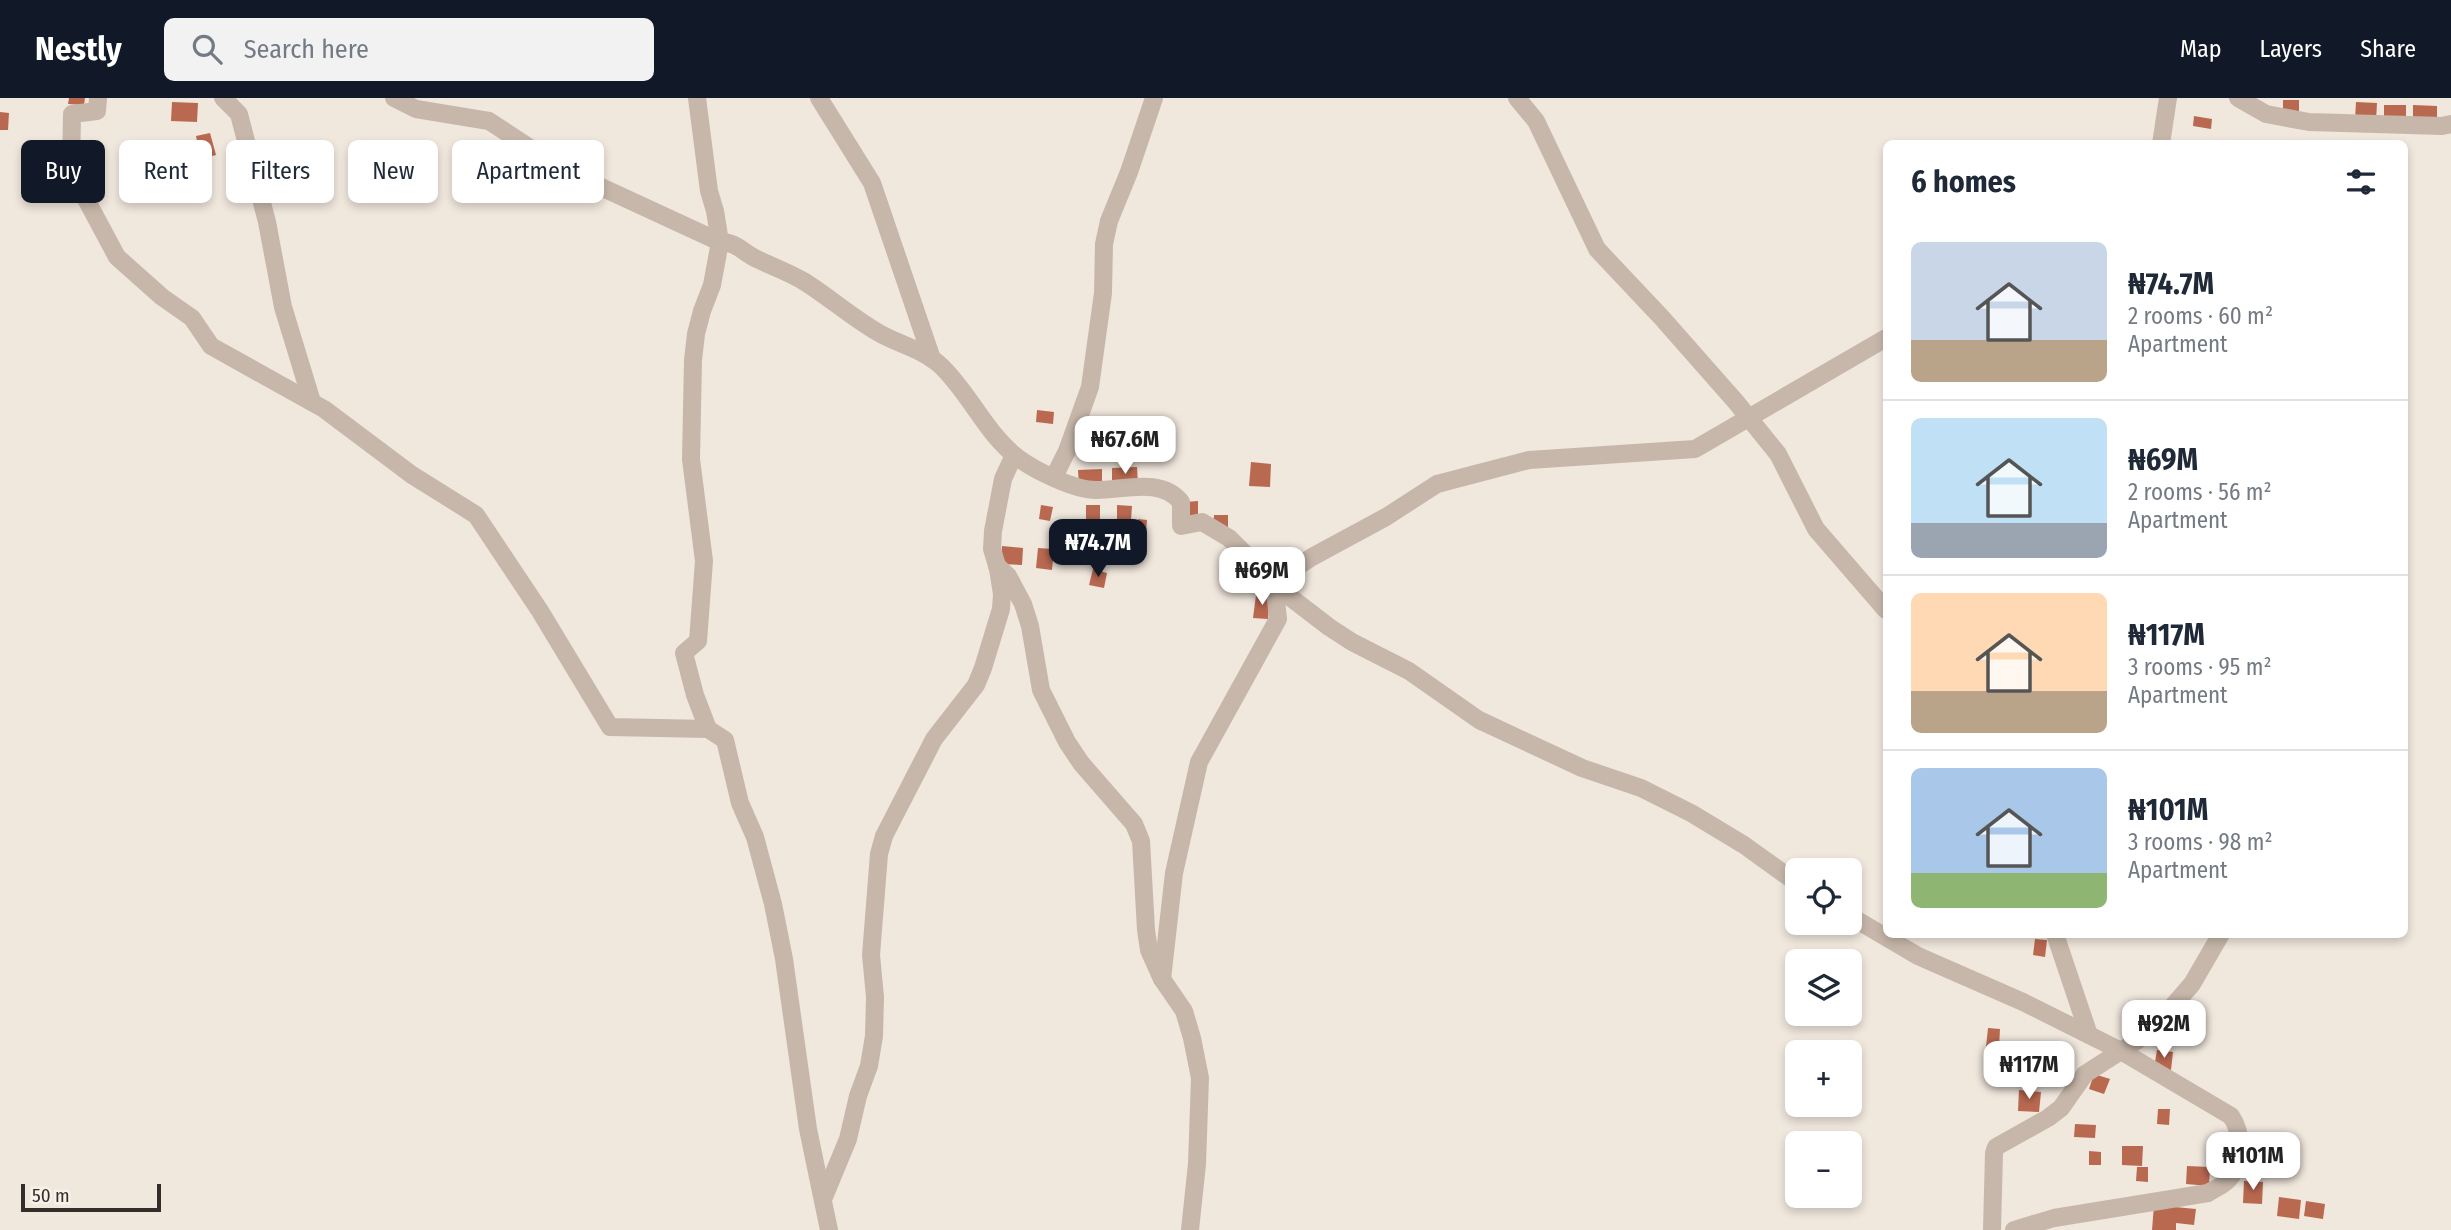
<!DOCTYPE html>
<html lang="en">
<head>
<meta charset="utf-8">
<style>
	:root { --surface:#fff; --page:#f2f2f3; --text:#1f2937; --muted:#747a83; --line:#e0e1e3; --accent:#111827 }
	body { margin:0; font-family:"Fira Sans Condensed",sans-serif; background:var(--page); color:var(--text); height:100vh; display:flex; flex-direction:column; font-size:26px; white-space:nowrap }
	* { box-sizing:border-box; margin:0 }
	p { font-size:23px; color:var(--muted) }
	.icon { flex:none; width:38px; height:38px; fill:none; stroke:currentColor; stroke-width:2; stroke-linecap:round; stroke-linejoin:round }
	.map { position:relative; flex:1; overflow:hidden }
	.drawer { position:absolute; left:1883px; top:42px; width:525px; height:798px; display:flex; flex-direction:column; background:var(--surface); border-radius:10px; box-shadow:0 4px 10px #0003 }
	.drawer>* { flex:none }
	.banner { position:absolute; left:21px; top:42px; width:665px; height:63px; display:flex; gap:14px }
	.tools { position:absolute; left:1785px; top:760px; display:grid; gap:14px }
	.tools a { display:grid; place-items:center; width:77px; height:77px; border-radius:10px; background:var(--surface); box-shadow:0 4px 10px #0003; font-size:35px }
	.scale { position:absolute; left:21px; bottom:18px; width:140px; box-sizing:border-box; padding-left:7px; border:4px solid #352d29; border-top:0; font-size:19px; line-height:24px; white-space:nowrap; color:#352d29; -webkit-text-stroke:5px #f8f1e9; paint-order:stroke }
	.price { position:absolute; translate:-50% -60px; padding:0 16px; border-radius:14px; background:#fff; color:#222; font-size:23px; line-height:46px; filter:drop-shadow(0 2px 4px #0008) }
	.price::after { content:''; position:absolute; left:50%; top:42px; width:21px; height:16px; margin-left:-10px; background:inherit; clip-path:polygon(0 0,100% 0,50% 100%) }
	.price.on { background:var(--accent); color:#fff }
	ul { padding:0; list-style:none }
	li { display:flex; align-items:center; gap:21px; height:175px; padding:0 28px }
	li+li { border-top:2px solid var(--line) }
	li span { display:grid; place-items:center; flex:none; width:196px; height:140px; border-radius:10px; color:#555 }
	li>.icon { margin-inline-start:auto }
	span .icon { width:84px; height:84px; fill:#fffc; stroke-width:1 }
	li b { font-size:30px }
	h2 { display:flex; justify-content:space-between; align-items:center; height:84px; padding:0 28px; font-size:30px }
	.chip { padding:0 24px; border-radius:10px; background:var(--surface); box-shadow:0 4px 10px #0003; font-size:24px; line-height:63px }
	.chip.on { background:var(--accent); color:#fff }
	header { display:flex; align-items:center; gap:42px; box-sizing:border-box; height:98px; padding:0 35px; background:var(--accent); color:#fff }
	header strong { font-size:33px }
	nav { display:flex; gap:38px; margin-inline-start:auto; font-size:24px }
	.search { width:490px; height:63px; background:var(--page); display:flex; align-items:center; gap:18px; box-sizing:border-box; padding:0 24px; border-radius:10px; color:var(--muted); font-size:26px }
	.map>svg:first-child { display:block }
</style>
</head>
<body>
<header>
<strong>Nestly</strong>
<div class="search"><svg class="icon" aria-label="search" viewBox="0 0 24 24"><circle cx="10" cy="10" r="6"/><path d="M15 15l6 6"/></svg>Search here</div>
<nav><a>Map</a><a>Layers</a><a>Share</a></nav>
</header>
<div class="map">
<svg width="2451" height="1132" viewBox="0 0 2451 1132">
	<rect width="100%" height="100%" fill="#f0e7dd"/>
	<!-- building -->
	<g fill="#ba6951">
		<polygon points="69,0 85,0 84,7 68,6"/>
		<rect x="2283" y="2" width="16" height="15"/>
		<polygon points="172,4 198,5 197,24 171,23"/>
		<polygon points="2356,4 2377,5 2376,23 2355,22"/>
		<rect x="2384" y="7" width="22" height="18"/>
		<polygon points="2413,7 2437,8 2437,25 2413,25"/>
		<polygon points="0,14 9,15 8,32 0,32"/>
		<polygon points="2194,18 2212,21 2211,31 2193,28"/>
		<polygon points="210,35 216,57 201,61 196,38"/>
		<polygon points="50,44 66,44 67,63 51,64"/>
		<polygon points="1037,312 1054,314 1053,326 1036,324"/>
		<polygon points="1103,333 1120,334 1119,356 1101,355"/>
		<polygon points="1251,364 1271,366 1270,389 1249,388"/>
		<polygon points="1137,369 1138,386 1112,387 1112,370"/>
		<polygon points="1102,371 1102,387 1079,388 1078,372"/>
		<polygon points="1198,403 1198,418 1185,418 1185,404"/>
		<polygon points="1041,407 1053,409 1050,423 1039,421"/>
		<rect x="1086" y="407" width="14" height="16"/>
		<polygon points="1117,407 1132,408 1131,422 1117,422"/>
		<polygon points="1214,417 1228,417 1228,432 1213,432"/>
		<polygon points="1138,421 1147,422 1146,435 1137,434"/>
		<polygon points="1002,448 1023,450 1022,467 1001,466"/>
		<polygon points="1038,450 1054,451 1052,472 1036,470"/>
		<polygon points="1093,471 1107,475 1104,490 1089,487"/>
		<polygon points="1256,497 1270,498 1268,521 1253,520"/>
		<polygon points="2035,841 2047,842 2045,859 2033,857"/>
		<polygon points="1988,930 2000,931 1999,949 1986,949"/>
		<polygon points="2157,952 2173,954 2171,972 2154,970"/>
		<polygon points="2094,976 2110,981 2104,996 2089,991"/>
		<polygon points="2019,992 2041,994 2039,1014 2018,1013"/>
		<polygon points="2158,1011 2170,1011 2169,1027 2157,1026"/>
		<polygon points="2075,1026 2096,1027 2095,1040 2074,1039"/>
		<polygon points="2122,1048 2143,1048 2142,1068 2122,1067"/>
		<polygon points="2089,1053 2101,1054 2101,1067 2089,1067"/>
		<polygon points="2187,1068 2210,1069 2209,1088 2186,1086"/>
		<polygon points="2137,1069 2148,1069 2148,1084 2136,1083"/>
		<polygon points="2244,1083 2263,1084 2262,1106 2243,1105"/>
		<polygon points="2279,1099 2301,1102 2299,1121 2277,1118"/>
		<polygon points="2306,1103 2325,1106 2323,1121 2304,1118"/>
		<polygon points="2154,1107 2196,1111 2194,1127 2176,1125 2176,1132 2152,1132"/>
	</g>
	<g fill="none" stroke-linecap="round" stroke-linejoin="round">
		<!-- street -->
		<g stroke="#c7b7aa" stroke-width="18">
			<polyline points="98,0 97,13 72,16 71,73 117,159 162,199 192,220 211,248 324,311 412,377 476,417 540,513 610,629 708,631"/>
			<polyline points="223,0 239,16 267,124 283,209 312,304"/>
			<path d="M 394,0 L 416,11 L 489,23 L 562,71 L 720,144 C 737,144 742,154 757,161 C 773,169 789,174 805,184 C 830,200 853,220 879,235 C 898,246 924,252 940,267 C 970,295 985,335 1018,360 C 1036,373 1074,392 1096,392 C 1124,392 1161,379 1181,404 L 1181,428 L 1202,424 L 1229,440 L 1286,496 L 1329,529 L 1352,544 L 1409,573 L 1479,622 L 1582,670 L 1641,690 L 1691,715 L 1744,747 L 1797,785"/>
			<polyline points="697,0 709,93 715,113 720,144 712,187 702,213 696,236 693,262 691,361 704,463 698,543 684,555 695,597 708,631 725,642 740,705 755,739 773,806 784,861 808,1031 829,1132"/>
			<polyline points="819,0 872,85 932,261"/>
			<polyline points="1517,0 1536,23 1597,151 1662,220 1736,304 1778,356 1816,431 1886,512"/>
			<polyline points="2238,0 2266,16 2309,24 2442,28 2451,26"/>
			<polyline points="2161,46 2168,0"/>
			<polyline points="1054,379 1067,353 1090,289 1103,195 1104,146 1109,123 1129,74 1154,0"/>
			<polyline points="997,468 1008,478 1023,506 1030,528 1041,592 1067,644 1081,665 1134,726 1141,743 1146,832 1149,852 1162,881 1184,913 1192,940 1200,980 1197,1066 1190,1132"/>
			<path d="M 1850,818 L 1918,858 L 2023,904 L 2121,953 L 2231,1018 C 2243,1036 2244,1067 2227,1083 C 2222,1088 2214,1091 2208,1095 L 2054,1120 L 2014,1132"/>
			<polyline points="2055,836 2089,937"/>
			<polyline points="1162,881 1174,775 1199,664 1278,521 1274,484 1312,459 1386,419 1437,386 1529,362 1695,351 1886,240"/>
			<polyline points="824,1099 848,1041 858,998 869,968 874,938 875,899 871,857 879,756 884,738 934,641 976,587 983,570 1001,511 1002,496 998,471 992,451 993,433 1003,381 1014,357"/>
			<polyline points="1992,1132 1994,1055 1996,1049 2048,1020 2061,1010 2085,976 2138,942 2159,924 2192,886 2221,836"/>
		</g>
	</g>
</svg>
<div class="tools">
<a><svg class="icon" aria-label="locate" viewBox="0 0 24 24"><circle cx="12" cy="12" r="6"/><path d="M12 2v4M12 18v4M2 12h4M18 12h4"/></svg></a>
<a><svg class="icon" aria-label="layers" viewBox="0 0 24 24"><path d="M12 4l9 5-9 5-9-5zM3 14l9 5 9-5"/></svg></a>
<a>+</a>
<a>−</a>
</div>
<div class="scale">50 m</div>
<b class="price" style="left:1125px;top:378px">₦67.6M</b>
<b class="price on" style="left:1098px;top:481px">₦74.7M</b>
<b class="price" style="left:1262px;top:509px">₦69M</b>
<b class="price" style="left:2164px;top:962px">₦92M</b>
<b class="price" style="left:2029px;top:1003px">₦117M</b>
<b class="price" style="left:2253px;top:1094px">₦101M</b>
<div class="banner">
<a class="chip on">Buy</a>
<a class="chip">Rent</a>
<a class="chip">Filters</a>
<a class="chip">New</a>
<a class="chip">Apartment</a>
</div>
<section class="drawer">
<h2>6 homes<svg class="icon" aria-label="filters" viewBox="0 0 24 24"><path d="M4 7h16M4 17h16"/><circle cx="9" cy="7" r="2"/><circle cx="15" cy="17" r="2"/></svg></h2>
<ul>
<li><span style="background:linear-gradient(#c9d6e8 70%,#b9a48a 0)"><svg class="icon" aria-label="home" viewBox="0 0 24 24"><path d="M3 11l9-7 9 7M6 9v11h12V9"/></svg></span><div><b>₦74.7M</b><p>2 rooms · 60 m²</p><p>Apartment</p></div></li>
<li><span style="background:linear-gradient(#bfe0f5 75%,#9aa5b1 0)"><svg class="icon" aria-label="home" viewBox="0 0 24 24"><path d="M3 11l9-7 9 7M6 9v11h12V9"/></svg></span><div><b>₦69M</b><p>2 rooms · 56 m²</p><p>Apartment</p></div></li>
<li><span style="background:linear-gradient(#ffd9b3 70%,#b9a48a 0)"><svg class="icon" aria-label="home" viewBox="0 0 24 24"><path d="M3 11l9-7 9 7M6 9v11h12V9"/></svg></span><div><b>₦117M</b><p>3 rooms · 95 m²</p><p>Apartment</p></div></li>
<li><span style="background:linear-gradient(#a9c7e8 75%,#8fb573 0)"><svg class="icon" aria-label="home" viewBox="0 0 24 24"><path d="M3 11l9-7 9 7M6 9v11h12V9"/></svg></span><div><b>₦101M</b><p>3 rooms · 98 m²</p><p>Apartment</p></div></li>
</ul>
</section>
</div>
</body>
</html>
